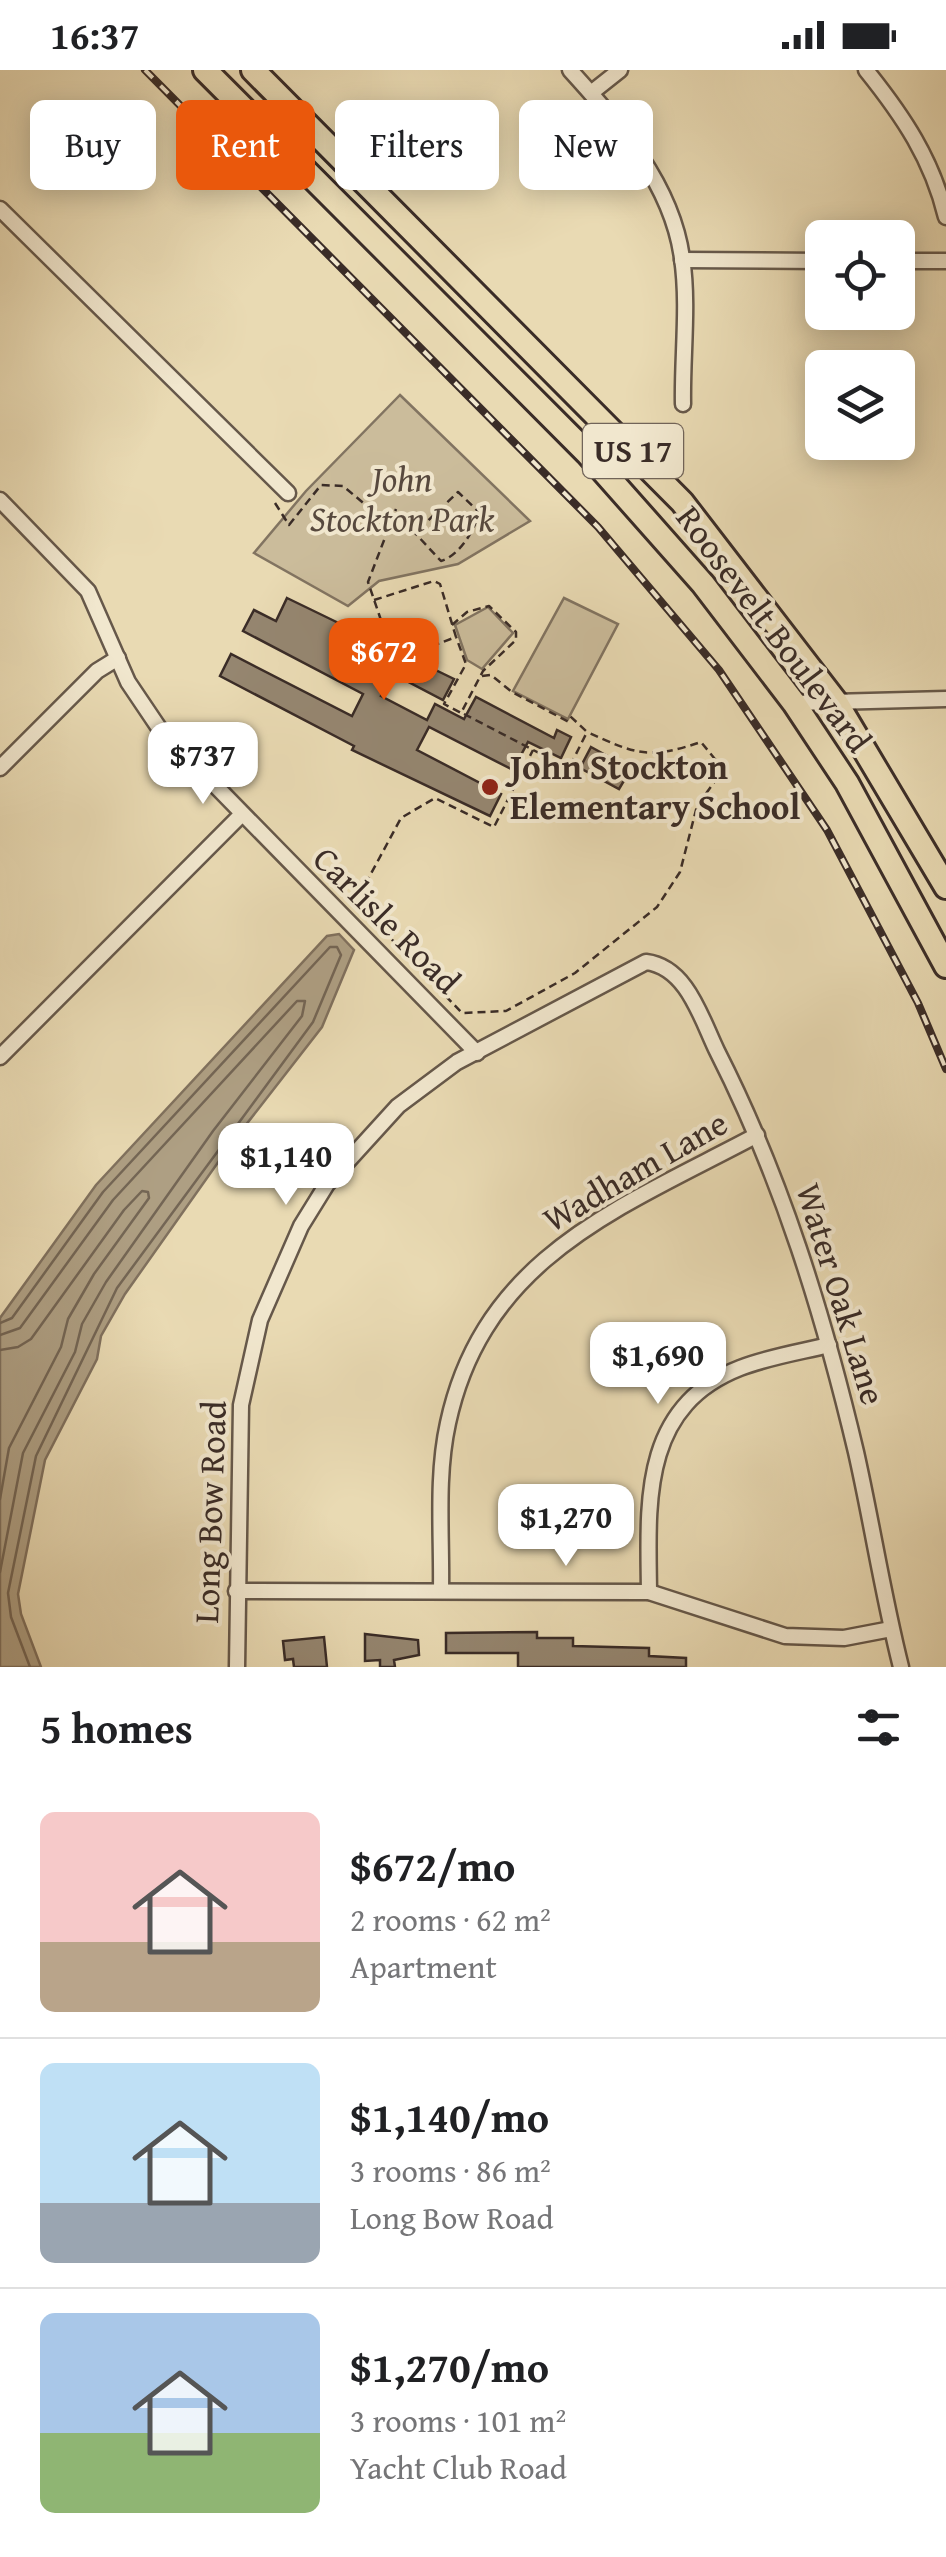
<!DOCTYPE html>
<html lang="en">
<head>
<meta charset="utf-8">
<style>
	:root { --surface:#fff; --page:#f2f2f2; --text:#202124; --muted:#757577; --line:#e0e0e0; --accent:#ea580c }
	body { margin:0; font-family:"Gentium Book Plus",serif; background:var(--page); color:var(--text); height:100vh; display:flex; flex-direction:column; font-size:38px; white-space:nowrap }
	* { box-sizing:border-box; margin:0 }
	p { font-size:32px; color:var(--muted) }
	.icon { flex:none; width:55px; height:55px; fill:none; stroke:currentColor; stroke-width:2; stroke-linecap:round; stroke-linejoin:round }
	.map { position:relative; height:1597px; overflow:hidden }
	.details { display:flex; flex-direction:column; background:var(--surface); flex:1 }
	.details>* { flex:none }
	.guide { position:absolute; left:30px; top:30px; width:888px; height:90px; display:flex; gap:20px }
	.tools { position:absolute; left:805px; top:150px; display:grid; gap:20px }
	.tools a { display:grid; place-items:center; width:110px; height:110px; border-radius:15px; background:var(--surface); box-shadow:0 5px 25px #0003; font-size:50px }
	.price { position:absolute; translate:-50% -85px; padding:0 22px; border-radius:20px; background:#fff; color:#222; font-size:32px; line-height:65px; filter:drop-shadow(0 2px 5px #0008) }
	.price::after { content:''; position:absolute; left:50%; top:60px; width:30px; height:22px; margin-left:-15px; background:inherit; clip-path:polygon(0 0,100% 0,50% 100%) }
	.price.selected { background:var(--accent); color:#fff }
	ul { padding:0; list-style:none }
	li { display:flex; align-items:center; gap:30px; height:250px; padding:0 40px }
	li+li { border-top:2px solid var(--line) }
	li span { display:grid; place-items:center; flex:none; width:280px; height:200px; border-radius:15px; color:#555 }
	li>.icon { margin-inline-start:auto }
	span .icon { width:120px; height:120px; fill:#fffc; stroke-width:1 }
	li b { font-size:42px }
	h2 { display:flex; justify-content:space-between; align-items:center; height:120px; padding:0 40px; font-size:42px }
	.tag { padding:0 35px; border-radius:15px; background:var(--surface); box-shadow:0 5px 25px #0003; font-size:35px; line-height:90px }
	.tag.selected { background:var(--accent); color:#fff }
	.status { display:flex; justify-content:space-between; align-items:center; height:70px; padding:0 50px; background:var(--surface); direction:ltr }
	.status svg { height:28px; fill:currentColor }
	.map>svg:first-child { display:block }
</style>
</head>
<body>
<div class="status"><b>16:37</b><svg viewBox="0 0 49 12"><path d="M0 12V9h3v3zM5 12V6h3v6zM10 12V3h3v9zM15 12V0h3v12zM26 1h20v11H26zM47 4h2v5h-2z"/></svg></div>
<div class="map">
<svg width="946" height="1597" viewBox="0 0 946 1597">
	<rect width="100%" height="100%" fill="#e9dab3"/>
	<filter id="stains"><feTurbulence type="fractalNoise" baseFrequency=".002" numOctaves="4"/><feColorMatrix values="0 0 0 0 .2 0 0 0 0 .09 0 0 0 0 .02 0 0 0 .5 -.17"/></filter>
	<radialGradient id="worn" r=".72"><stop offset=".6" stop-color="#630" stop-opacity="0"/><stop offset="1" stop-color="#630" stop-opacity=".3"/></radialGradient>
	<!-- green -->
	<g fill="#cbbc9b" stroke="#827461" stroke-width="2.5">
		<polygon points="400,325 530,451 458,494 379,511 348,536 254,483 306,421"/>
		<polygon points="564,528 618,554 568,649 513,621"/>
		<polygon points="488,537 513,563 482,599 467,590 455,555"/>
	</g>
	<!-- water -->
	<polygon fill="#ae9f83" stroke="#80715e" stroke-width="2.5" points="339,864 354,880 322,957 231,1074 125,1224 101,1266 97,1289 45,1390 18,1524 21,1544 41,1597 0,1597 0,1248 96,1115 327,866"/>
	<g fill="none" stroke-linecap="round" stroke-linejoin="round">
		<!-- shore -->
		<g stroke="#746655" stroke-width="2.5">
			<polyline points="0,1253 12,1248 103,1122 330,877 337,877 341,885 313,952 117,1218 36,1386 8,1523 11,1547 30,1597"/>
			<polyline points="0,1265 20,1258 113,1130 297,931 305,931 302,946 213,1061 106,1212 82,1254 75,1282 23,1383 0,1502"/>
			<polyline points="0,1280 18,1277 31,1269 124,1140 142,1121 148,1122 149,1128 94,1204 68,1249 61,1277 9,1378 0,1429"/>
		</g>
	</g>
	<!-- building -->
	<g fill="#958670" stroke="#3a2c27" stroke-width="2.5">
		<polygon points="287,528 454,609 443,630 393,604 381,626 427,650 435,634 464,649 476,627 554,668 557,660 571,667 561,688 528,672 513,700 429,657 417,680 501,724 490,746 352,680 354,676 220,606 231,584 352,646 363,624 243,561 254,540 276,551"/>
		<polygon points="591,677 631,699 619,719 580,698"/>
		<polygon points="537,1562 537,1568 573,1568 573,1576 649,1578 649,1586 686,1588 686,1597 518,1597 518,1583 446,1583 446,1563"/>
		<polygon points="365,1564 418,1570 419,1585 394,1590 395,1597 380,1597 380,1590 365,1591"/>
		<polygon points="324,1567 327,1597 294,1597 293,1589 285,1590 283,1571"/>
	</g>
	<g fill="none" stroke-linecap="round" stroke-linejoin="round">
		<defs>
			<g id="minor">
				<path d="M 570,0 C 618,53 672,114 682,188 C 689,235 682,287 683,334"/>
				<path d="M 866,0 C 903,46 932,89 946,147"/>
				<polyline points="591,23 620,0"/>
				<polyline points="0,139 288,423"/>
				<polyline points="682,190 822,191"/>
				<polyline points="898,191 946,191"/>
				<polyline points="0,430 88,521 128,612 159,658 477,983"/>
				<polyline points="794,633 946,629"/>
				<polyline points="0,698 97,601 118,588"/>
				<polyline points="0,987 240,746"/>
				<path d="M 441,1520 C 442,1466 436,1407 448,1353 C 484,1186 622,1137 757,1065"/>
				<polyline points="236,1521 649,1522 785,1566 844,1568 891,1559"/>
				<path d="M 649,1522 C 648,1434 640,1337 740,1298 C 768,1287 800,1282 829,1275"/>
				<path d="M 237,1597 L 241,1335 L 260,1250 L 301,1156 L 327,1114 L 398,1036 L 457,992 L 646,892 C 687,897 701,948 717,981 C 782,1109 823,1243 856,1382 C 872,1453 883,1526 901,1597"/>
			</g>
			<g id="trunk">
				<polyline points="205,0 587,383 703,514 794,633 847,713 946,896"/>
				<polyline points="253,0 682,432 836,632 946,817"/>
			</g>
		</defs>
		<!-- minor casing -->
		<use href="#minor" stroke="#66584a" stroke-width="19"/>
		<!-- trunk casing -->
		<use href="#trunk" stroke="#3a2c27" stroke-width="28"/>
		<!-- path -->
		<g stroke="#3a2c27" stroke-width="2.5" stroke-dasharray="8 5" stroke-linecap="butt">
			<path d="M 275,433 L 289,455 L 321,415 L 343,416 L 391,456 L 415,463 L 441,491 C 459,486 475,460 479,442 L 458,422 L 415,463"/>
			<polyline points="374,530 434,511 440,514 456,567 416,582 407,579"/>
			<polyline points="452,555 467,542 489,536 516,562 516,570 483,601 461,643 444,634 466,594 456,567"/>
			<polyline points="395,572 385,562 368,512 396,439"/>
			<polyline points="482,606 491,605 512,622 569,652"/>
			<polyline points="464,644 562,695 572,692 587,662 570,646"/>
			<path d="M 356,832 L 462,943 L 506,941 L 575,903 L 657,837 L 680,802 L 697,736 L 718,707 L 719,694 L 701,672 C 648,690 636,684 587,662"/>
			<polyline points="353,837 401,748 435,728 494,757 533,680"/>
		</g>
		<!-- minor -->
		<use href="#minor" stroke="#f1e7ce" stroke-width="14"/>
		<!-- trunk -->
		<use href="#trunk" stroke="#e9dab3" stroke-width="22"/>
		<defs>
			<polyline id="rail" points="145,0 598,457 719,600 827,760 918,933 946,999"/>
		</defs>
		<!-- rail casing -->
		<use href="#rail" stroke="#3a2c27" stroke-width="8"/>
		<!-- rail -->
		<use href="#rail" stroke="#f1e7ce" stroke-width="4" stroke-dasharray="11" stroke-linecap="butt"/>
	</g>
	<!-- markers -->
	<circle fill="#8f2418" stroke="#f1e7ce" stroke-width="4" cx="490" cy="717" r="10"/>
	<g text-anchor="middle" stroke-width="8" stroke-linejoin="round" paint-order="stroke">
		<!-- shield labels -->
		<rect fill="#f1e7ce" stroke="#716459" stroke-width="2.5" x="583" y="354" width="100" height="54" rx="8"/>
		<g font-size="32" font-weight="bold" fill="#3a2c27">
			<text x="633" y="392">US 17</text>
		</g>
		<!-- park labels -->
		<g font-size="35" font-style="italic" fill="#57493e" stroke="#f1e7ce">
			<text x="402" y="421">John<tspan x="402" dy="40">Stockton Park</tspan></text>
		</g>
		<!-- street labels -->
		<g font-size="35" fill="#3a2c27" stroke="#f1e7ce">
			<text transform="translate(774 559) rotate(53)" y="12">Roosevelt Boulevard</text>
			<text transform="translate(387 850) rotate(45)" y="12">Carlisle Road</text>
			<text transform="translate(635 1101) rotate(-30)" y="12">Wadham Lane</text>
			<text transform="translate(841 1224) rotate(73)" y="12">Water Oak Lane</text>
			<text transform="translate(210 1442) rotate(-88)" y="12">Long Bow Road</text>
		</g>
		<!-- poi labels -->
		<g font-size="35" font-weight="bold" fill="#3a2c27" stroke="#f1e7ce" text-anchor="start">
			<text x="510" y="709">John Stockton<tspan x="510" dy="40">Elementary School</tspan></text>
		</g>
	</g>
	<rect width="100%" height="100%" filter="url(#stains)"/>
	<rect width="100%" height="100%" fill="url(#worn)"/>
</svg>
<div class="tools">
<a><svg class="icon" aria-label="locate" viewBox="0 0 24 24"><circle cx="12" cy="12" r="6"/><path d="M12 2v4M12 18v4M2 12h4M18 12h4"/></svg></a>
<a><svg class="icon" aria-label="layers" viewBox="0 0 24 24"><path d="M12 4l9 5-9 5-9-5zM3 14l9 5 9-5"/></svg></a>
</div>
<b class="price selected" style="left:384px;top:633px">$672</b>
<b class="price" style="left:203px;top:737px">$737</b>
<b class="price" style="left:286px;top:1138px">$1,140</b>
<b class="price" style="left:658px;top:1337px">$1,690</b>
<b class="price" style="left:566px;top:1499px">$1,270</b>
<div class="guide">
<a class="tag">Buy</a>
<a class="tag selected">Rent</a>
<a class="tag">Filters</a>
<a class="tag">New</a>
</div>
</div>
<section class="details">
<h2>5 homes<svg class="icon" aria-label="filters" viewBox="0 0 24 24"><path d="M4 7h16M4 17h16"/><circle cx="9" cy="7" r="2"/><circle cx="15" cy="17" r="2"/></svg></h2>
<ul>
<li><span style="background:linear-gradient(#f6c9c9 65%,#b9a48a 0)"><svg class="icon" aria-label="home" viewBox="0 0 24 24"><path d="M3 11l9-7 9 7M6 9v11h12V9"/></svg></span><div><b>$672/mo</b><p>2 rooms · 62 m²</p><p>Apartment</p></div></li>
<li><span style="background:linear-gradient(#bfe0f5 70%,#9aa5b1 0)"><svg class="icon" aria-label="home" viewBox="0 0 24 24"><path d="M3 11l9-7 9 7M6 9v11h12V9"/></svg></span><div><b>$1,140/mo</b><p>3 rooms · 86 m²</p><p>Long Bow Road</p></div></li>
<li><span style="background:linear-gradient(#a9c7e8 60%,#8fb573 0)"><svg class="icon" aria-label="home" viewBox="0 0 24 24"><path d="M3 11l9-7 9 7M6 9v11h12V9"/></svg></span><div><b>$1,270/mo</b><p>3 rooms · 101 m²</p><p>Yacht Club Road</p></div></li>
</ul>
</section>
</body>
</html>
